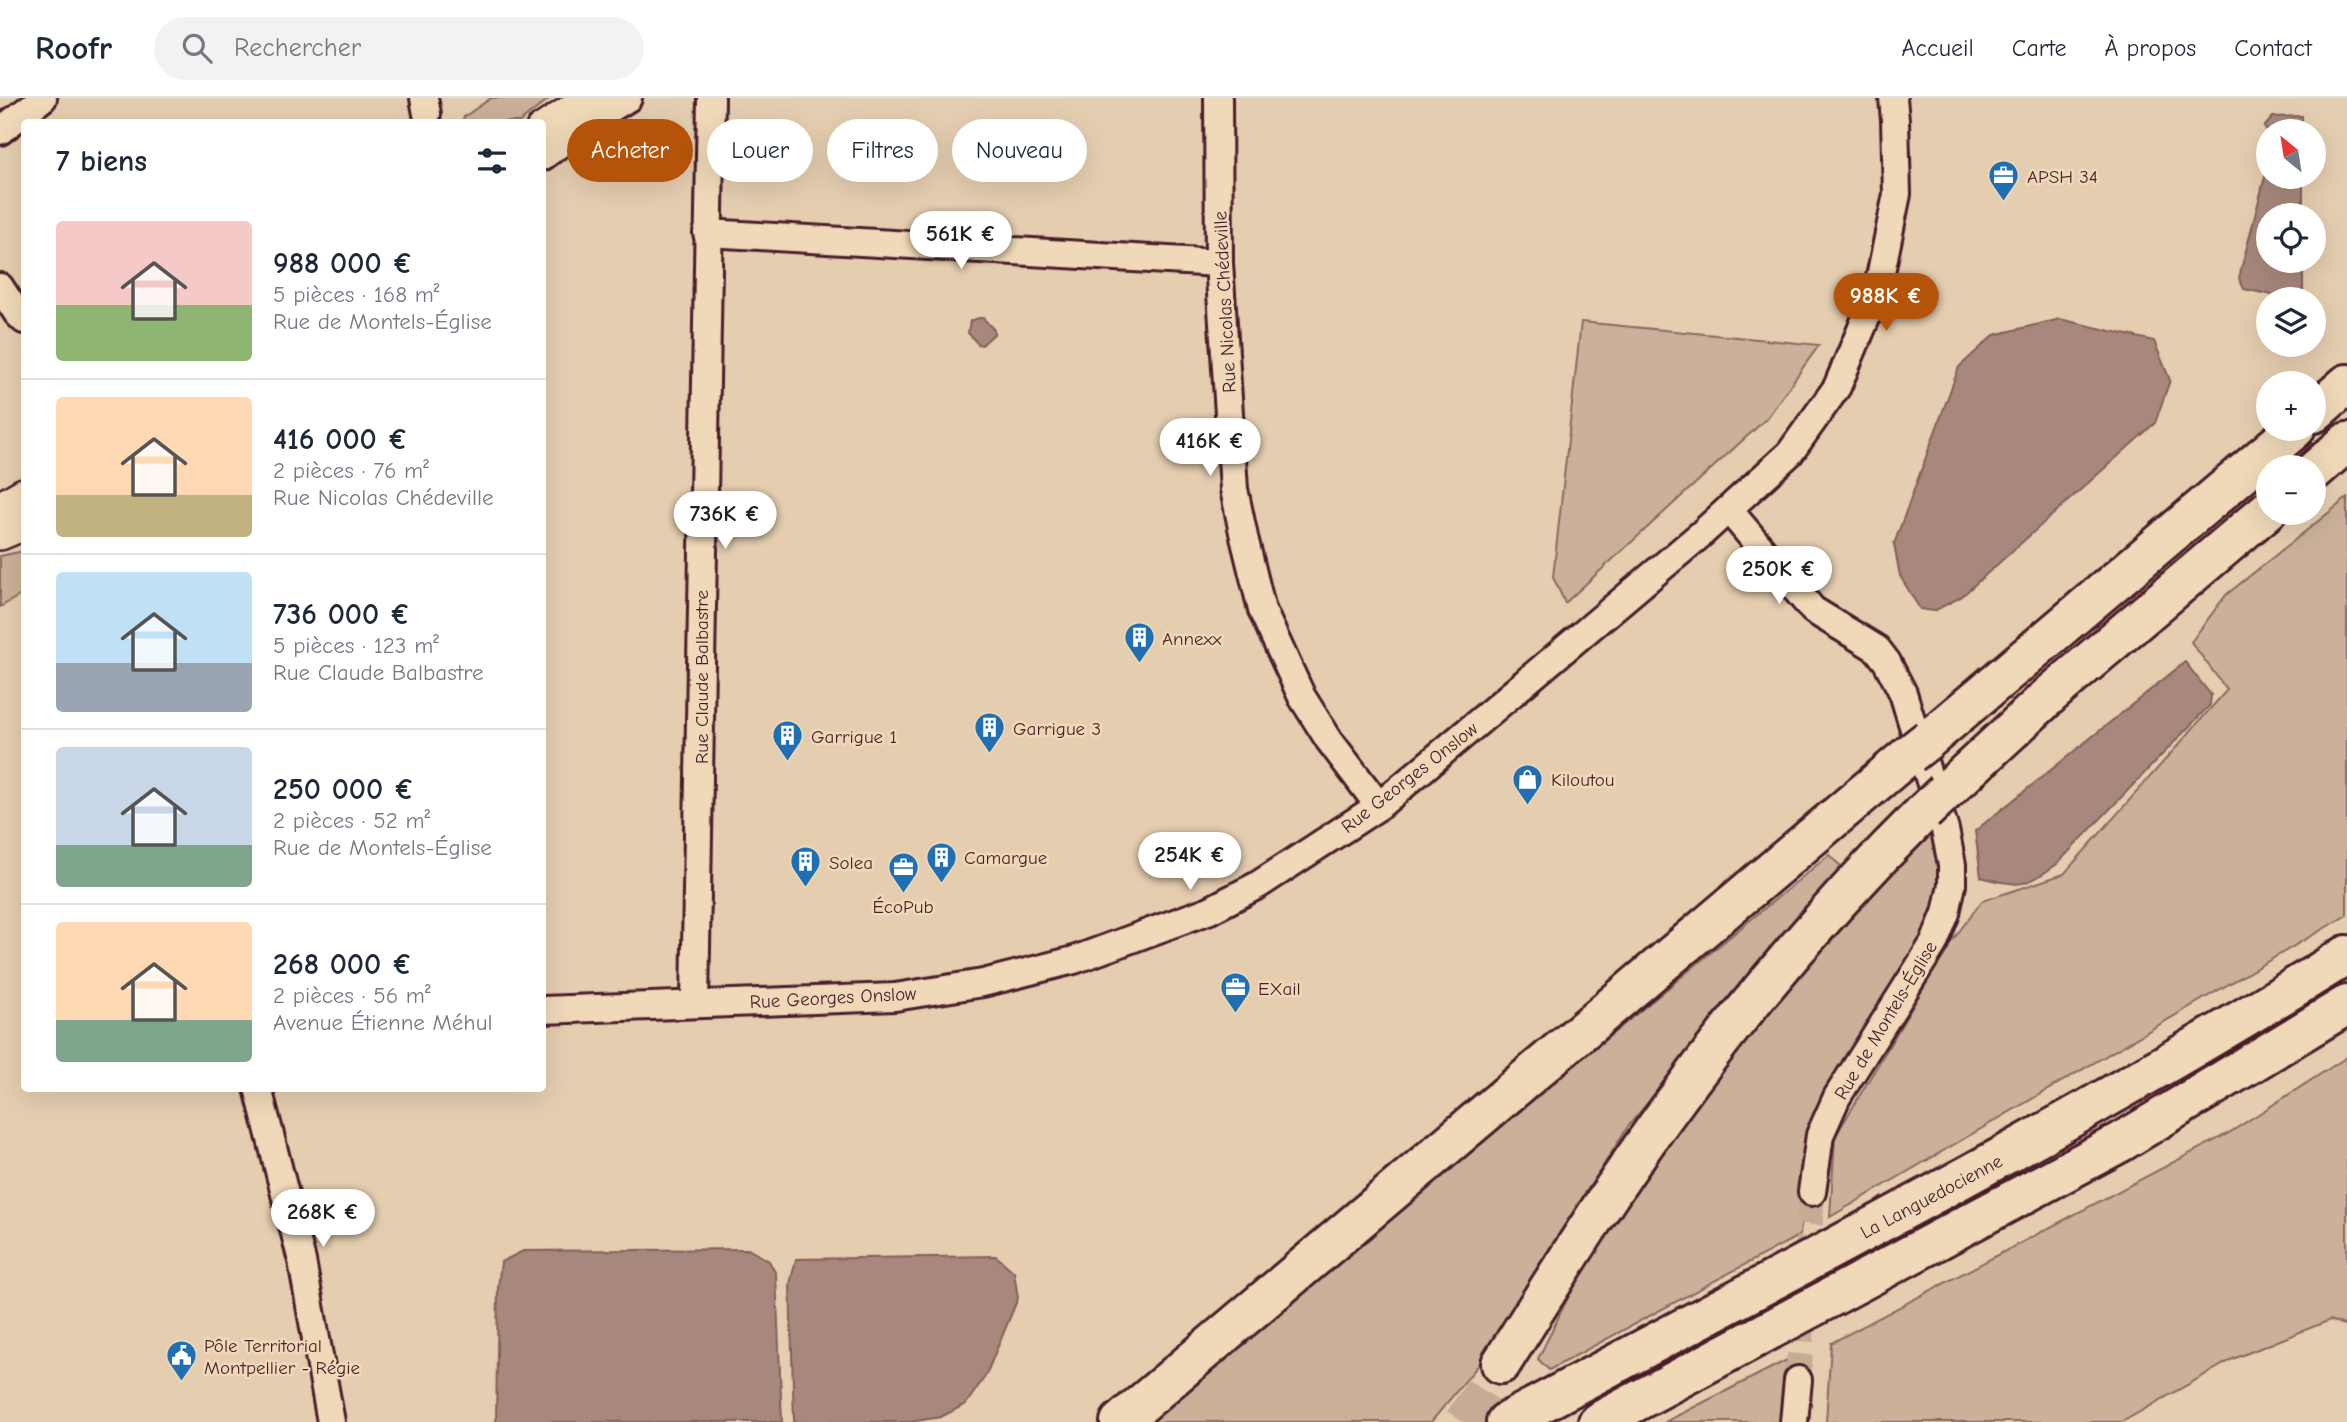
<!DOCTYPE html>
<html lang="fr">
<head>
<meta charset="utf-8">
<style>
	:root { --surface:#fff; --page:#f2f2f3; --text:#1f2937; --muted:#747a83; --line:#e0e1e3; --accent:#b45309 }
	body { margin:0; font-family:"Comic Neue",sans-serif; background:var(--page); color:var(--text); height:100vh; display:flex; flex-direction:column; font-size:26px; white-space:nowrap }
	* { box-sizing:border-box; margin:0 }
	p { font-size:23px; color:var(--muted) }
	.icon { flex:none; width:38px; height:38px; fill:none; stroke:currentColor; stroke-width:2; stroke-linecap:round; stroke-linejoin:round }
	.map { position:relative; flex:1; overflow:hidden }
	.sheet { position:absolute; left:21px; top:21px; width:525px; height:973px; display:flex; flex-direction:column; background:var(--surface); border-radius:7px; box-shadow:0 7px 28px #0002 }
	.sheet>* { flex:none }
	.hud { position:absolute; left:567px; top:21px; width:665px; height:63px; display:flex; gap:14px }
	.needle { width:46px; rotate:330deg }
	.fabs { position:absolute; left:2256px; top:21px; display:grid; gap:14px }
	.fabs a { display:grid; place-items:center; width:70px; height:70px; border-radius:50%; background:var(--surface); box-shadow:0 7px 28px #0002; font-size:35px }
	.price { position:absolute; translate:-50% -60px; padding:0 16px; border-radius:24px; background:#fff; color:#222; font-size:23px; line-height:46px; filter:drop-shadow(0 2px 4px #0008) }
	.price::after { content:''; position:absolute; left:50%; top:42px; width:21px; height:16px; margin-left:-10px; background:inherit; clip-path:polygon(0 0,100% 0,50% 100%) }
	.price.active { background:var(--accent); color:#fff }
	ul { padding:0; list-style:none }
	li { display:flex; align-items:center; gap:21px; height:175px; padding:0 35px }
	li+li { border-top:2px solid var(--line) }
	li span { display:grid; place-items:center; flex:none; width:196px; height:140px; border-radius:7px; color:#555 }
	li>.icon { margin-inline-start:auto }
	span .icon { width:84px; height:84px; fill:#fffc; stroke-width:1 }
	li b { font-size:30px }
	h2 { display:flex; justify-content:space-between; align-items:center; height:84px; padding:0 35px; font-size:30px }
	.tag { padding:0 24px; border-radius:32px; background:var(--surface); box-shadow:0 7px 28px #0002; font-size:24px; line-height:63px }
	.tag.active { background:var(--accent); color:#fff }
	header { display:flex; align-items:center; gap:42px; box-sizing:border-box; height:98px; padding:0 35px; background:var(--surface); border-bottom:2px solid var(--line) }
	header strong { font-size:33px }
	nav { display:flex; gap:38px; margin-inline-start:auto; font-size:24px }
	.search { width:490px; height:63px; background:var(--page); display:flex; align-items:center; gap:18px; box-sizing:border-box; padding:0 24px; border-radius:38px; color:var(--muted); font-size:26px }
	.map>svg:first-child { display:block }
</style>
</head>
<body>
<header>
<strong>Roofr</strong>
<div class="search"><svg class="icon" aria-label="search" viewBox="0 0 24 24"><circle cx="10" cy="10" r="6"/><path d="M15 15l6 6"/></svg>Rechercher</div>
<nav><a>Accueil</a><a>Carte</a><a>À propos</a><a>Contact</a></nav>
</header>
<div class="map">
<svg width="2347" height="1324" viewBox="0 0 2347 1324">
	<rect width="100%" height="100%" fill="#e5ceb0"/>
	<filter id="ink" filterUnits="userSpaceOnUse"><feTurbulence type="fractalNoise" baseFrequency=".0143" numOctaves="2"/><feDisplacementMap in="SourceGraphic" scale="14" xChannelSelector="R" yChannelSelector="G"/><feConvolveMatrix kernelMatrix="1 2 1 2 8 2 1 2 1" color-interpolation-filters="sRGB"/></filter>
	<g filter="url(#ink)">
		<!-- green -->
		<g fill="#cbb199" stroke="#8a6862" stroke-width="2">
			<polygon points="491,0 550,0 520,24 462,24 464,19"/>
			<polygon points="1581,224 1819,247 1767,320 1565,505 1553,479"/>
			<polygon points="2347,400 2347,817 1830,1119 1835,1039 1949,847 1982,803 2064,776 2227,592 2191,544 2226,497"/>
			<polygon points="24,453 24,495 0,509 0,458"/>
			<polygon points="1932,732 1942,756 1937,817 1815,1018 1800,1137 1549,1272 1538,1261 1595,1144 1695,998 1776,899"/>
			<polygon points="1829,757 1845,772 1628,1028 1481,1264 1431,1324 1145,1324 1256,1230"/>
			<polygon points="2347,959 2347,1228 2330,1222 2233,1261 2122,1324 1826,1324 1831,1245 2229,1035"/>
			<polygon points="1787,1262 1785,1324 1665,1324"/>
		</g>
		<!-- water -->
		<g fill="#a8887b" stroke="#825e5b" stroke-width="2">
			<polygon points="2302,18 2302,33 2268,34 2264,29 2273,19"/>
			<polygon points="2268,67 2268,79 2303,79 2303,117 2268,117 2268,163 2303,163 2303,201 2292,201 2244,191 2239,180"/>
			<polygon points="979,220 983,220 994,232 994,236 982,247 978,246 968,235 970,223"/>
			<polygon points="2060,221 2154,243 2170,282 2155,325 1961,499 1934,513 1920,511 1900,478 1894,446 1959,269 1994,237"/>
			<path d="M 2185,564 L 2211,597 L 2210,607 L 2057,766 C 2024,790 2021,789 1981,779 L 1975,733 Z"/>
			<polygon points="748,1151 769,1163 776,1176 782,1324 496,1324 498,1189 501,1164 523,1153"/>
			<polygon points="996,1158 1014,1174 1018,1200 986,1277 966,1306 941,1319 910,1324 794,1324 790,1186 796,1161"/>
		</g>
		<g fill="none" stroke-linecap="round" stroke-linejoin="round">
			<!-- minor-tunnel -->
			<polyline stroke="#c6ab95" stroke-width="26" stroke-dasharray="26 13" stroke-linecap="butt" points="1798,1282 1812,1094"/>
			<!-- highway-tunnel -->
			<polyline stroke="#c6ab95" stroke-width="38" stroke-dasharray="38 19" stroke-linecap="butt" points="1463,1324 1501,1266"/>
			<defs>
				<g id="minor">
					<polyline points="424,0 427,16"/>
					<polyline points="1218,0 1219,165 1234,391 1244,439 1262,512 1302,599 1329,642 1379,708"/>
					<polyline points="0,33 43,0"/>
					<polyline points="542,59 597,19 628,0"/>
					<polyline points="707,135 1219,165"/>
					<polyline points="0,189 17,215 24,222"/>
					<polyline points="1729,412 1813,512 1877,551 1887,564 1903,595 1945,732 1952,767 1952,787 1946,815 1934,845 1837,999 1820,1037 1812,1094"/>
					<polyline points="695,906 711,0"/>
					<polyline points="542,912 895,899 983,885 1074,862 1210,812 1258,787 1379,708 1700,437 1790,355 1837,289 1877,194 1897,96 1895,22 1893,0"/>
					<polyline points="258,990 302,1163 331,1324"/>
					<polyline points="1794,1324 1798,1282"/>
				</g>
				<g id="major">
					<polyline points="542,33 592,0"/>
					<polyline points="0,411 24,397"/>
					<polyline points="0,435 24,425"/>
				</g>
				<g id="highway">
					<polyline points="2314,315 2347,286"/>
					<polyline points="2314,373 2347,344"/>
					<polyline points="1929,641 2295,331"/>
					<polyline points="1945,694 2051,596 2268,412"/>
					<path d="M 1501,1266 C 1554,1182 1607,1097 1665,1017 C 1743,909 1830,807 1924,714"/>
					<polyline points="1120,1324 1910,656"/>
					<path d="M 1506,1324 C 1789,1173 2075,1027 2347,857"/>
					<polyline points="1598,1324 2121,1044 2347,907"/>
				</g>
			</defs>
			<!-- minor casing -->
			<use href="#minor" stroke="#4a1f2b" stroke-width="32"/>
			<!-- major casing -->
			<use href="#major" stroke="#4a1f2b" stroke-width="38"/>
			<!-- highway casing -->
			<use href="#highway" stroke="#4a1f2b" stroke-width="44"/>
			<!-- minor -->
			<use href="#minor" stroke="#efd9b8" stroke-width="26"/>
			<!-- major -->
			<use href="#major" stroke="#efd9b8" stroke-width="33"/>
			<!-- highway -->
			<use href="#highway" stroke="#efd9b8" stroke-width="38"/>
			<defs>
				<g id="highway-bridge">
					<polyline points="1910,656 1929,641"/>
					<polyline points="1924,714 1945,694"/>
				</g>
			</defs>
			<!-- highway-bridge casing -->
			<use href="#highway-bridge" stroke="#4a1f2b" stroke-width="44" stroke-linecap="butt"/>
			<!-- highway-bridge -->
			<use href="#highway-bridge" stroke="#efd9b8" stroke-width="38"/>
		</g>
	</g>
	<!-- icons -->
	<defs>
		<symbol id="office-pin" viewBox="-11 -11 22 30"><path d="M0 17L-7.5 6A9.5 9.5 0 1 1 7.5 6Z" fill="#1f6fb2" stroke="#efd9b8"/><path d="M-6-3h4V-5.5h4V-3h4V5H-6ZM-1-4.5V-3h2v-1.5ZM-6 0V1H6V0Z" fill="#fff"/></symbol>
		<symbol id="building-pin" viewBox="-11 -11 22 30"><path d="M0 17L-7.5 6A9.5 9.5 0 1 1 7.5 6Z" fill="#1f6fb2" stroke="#efd9b8"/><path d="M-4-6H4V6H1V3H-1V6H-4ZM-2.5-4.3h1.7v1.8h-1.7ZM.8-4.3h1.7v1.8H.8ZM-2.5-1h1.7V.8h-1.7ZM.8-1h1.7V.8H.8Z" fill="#fff"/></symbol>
		<symbol id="shop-pin" viewBox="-11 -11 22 30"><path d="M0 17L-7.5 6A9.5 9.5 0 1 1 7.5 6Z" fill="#1f6fb2" stroke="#efd9b8"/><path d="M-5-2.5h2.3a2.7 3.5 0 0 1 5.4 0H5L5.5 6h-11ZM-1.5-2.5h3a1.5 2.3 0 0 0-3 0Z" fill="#fff"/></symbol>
		<symbol id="civic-pin" viewBox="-11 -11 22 30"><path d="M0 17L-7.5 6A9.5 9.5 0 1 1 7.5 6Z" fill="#1f6fb2" stroke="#efd9b8"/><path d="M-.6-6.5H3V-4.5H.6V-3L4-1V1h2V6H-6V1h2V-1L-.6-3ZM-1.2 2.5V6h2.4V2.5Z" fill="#fff"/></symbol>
	</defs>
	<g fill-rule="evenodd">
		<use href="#office-pin" x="1986" y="60" width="35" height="47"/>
		<use href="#building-pin" x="1122" y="522" width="35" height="47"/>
		<use href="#building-pin" x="972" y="612" width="35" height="47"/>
		<use href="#building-pin" x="770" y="620" width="35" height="47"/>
		<use href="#shop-pin" x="1510" y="664" width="35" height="47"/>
		<use href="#building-pin" x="924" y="742" width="35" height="47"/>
		<use href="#building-pin" x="788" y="746" width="35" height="47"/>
		<use href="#office-pin" x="886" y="752" width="35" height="47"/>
		<use href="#office-pin" x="1218" y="872" width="35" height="47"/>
		<use href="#civic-pin" x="164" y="1240" width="35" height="47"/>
	</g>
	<g text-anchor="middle" stroke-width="5" stroke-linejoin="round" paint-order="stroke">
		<!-- poi labels -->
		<g font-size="19" fill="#4a1f2b" stroke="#efd9b8" text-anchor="start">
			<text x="2027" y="85">APSH 34</text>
			<text x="1162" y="547">Annexx</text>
			<text x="1013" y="637">Garrigue 3</text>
			<text x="811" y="645">Garrigue 1</text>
			<text x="1551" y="688">Kiloutou</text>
			<text x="964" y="766">Camargue</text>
			<text x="829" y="771">Solea</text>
			<text x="903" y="815" text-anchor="middle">ÉcoPub</text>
			<text x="1258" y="897">EXail</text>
			<text x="204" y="1254">Pôle Territorial<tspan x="204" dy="22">Montpellier - Régie</tspan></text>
		</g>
		<!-- street labels -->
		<g font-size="19" fill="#4a1f2b" stroke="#efd9b8">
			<text transform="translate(1224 204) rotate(-93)" y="7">Rue Nicolas Chédeville</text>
			<text transform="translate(701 579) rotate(-90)" y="7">Rue Claude Balbastre</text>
			<text transform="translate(1409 679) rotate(-38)" y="7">Rue Georges Onslow</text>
			<text transform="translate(833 899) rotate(-3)" y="7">Rue Georges Onslow</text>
			<text transform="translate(1885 922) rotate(-59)" y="7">Rue de Montels-Église</text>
			<text transform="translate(1931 1098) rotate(-28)" y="7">La Languedocienne</text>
		</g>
	</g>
</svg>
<div class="fabs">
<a><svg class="needle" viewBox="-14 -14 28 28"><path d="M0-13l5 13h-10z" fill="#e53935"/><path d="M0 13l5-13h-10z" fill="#747a83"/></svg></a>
<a><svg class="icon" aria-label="locate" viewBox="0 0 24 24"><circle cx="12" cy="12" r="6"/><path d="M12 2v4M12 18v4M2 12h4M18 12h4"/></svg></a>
<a><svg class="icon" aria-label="layers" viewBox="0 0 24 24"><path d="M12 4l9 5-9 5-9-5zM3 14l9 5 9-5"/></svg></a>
<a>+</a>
<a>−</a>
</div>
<b class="price" style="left:961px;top:173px">561K €</b>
<b class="price active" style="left:1886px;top:235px">988K €</b>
<b class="price" style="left:1210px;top:380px">416K €</b>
<b class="price" style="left:725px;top:453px">736K €</b>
<b class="price" style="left:1779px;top:508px">250K €</b>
<b class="price" style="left:1190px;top:794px">254K €</b>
<b class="price" style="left:323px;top:1151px">268K €</b>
<div class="hud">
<a class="tag active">Acheter</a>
<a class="tag">Louer</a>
<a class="tag">Filtres</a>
<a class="tag">Nouveau</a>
</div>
<section class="sheet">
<h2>7 biens<svg class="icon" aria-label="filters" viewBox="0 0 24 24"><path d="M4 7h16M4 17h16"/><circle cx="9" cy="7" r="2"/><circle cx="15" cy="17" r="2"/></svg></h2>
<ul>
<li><span style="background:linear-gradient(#f6c9c9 60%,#8fb573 0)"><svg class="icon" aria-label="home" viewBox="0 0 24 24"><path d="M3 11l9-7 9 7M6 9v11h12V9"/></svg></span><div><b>988 000 €</b><p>5 pièces · 168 m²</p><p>Rue de Montels-Église</p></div></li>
<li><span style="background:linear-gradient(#ffd9b3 70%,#c2b280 0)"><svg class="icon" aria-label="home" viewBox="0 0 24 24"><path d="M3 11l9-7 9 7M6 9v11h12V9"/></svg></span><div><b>416 000 €</b><p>2 pièces · 76 m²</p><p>Rue Nicolas Chédeville</p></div></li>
<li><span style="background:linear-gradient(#bfe0f5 65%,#9aa5b1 0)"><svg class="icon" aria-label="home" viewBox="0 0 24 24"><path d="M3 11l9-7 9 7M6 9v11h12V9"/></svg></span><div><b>736 000 €</b><p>5 pièces · 123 m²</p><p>Rue Claude Balbastre</p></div></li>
<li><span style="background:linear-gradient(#c9d6e8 70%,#7fa58c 0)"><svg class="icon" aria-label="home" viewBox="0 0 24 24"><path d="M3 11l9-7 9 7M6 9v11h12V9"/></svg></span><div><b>250 000 €</b><p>2 pièces · 52 m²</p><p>Rue de Montels-Église</p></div></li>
<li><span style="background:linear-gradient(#ffd9b3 70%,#7fa58c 0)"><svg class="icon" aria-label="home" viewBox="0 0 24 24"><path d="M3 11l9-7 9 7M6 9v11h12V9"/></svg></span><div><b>268 000 €</b><p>2 pièces · 56 m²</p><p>Avenue Étienne Méhul</p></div></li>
</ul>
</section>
</div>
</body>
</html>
